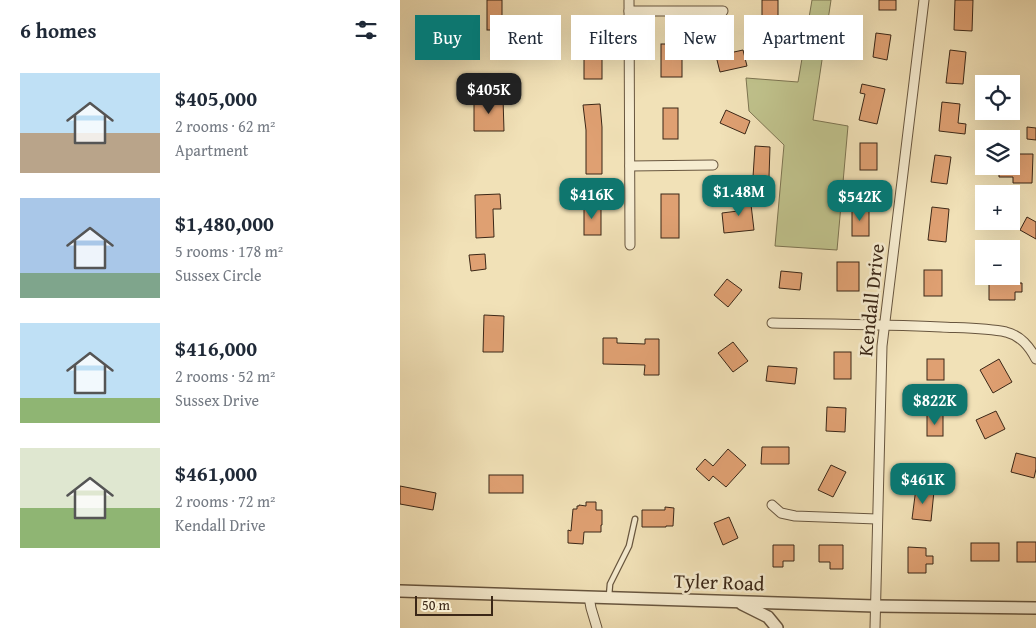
<!DOCTYPE html>
<html lang="en">
<head>
<meta charset="utf-8">
<style>
	:root { --surface:#fff; --page:#f2f2f3; --text:#1f2937; --muted:#747a83; --accent:#0f766e }
	body { margin:0; font-family:"Gentium Book Plus",serif; background:var(--page); color:var(--text); height:100vh; display:flex; flex-direction:column; font-size:19px; white-space:nowrap }
	* { box-sizing:border-box; margin:0 }
	p { font-size:16px; color:var(--muted) }
	.icon { flex:none; width:28px; height:28px; fill:none; stroke:currentColor; stroke-width:2; stroke-linecap:round; stroke-linejoin:round }
	.map { position:relative; flex:1; overflow:hidden }
	.drawer { display:flex; flex-direction:column; background:var(--surface); width:400px }
	.drawer>* { flex:none }
	.guide { position:absolute; left:15px; top:15px; width:475px; height:45px; display:flex; gap:10px }
	.controls { position:absolute; left:575px; top:75px; display:grid; gap:10px }
	.controls a { display:grid; place-items:center; width:45px; height:45px; border-radius:0px; background:var(--surface); box-shadow:0 5px 20px #0002; font-size:25px }
	.scale { position:absolute; left:15px; bottom:12px; width:78px; box-sizing:border-box; padding-left:5px; border:2px solid #3b2717; border-top:0; font-size:14px; line-height:18px; white-space:nowrap; color:#3b2717; -webkit-text-stroke:4px #f6ecd0; paint-order:stroke }
	.price { position:absolute; translate:-50% -42px; padding:0 11px; border-radius:10px; background:var(--accent); color:#fff; font-size:16px; line-height:32px; filter:drop-shadow(0 1px 2px #0008) }
	.price::after { content:''; position:absolute; left:50%; top:30px; width:15px; height:11px; margin-left:-8px; background:inherit; clip-path:polygon(0 0,100% 0,50% 100%) }
	.price.selected { background:#222; color:#fff }
	ul { padding:0; list-style:none }
	li { display:flex; align-items:center; gap:15px; height:125px; padding:0 20px }
	li span { display:grid; place-items:center; flex:none; width:140px; height:100px; border-radius:0px; color:#555 }
	li>.icon { margin-inline-start:auto }
	span .icon { width:60px; height:60px; fill:#fffc; stroke-width:1 }
	li b { font-size:21px }
	h2 { display:flex; justify-content:space-between; align-items:center; height:60px; padding:0 20px; font-size:21px }
	.tag { padding:0 18px; border-radius:0px; background:var(--surface); box-shadow:0 5px 20px #0002; font-size:18px; line-height:45px }
	.tag.selected { background:var(--accent); color:#fff }
	main { display:flex; flex:1; min-height:0 }
	.map>svg:first-child { display:block }
</style>
</head>
<body>
<main>
<section class="drawer">
<h2>6 homes<svg class="icon" aria-label="filters" viewBox="0 0 24 24"><path d="M4 7h16M4 17h16"/><circle cx="9" cy="7" r="2"/><circle cx="15" cy="17" r="2"/></svg></h2>
<ul>
<li><span style="background:linear-gradient(#bfe0f5 60%,#b9a48a 0)"><svg class="icon" aria-label="home" viewBox="0 0 24 24"><path d="M3 11l9-7 9 7M6 9v11h12V9"/></svg></span><div><b>$405,000</b><p>2 rooms · 62 m²</p><p>Apartment</p></div></li>
<li><span style="background:linear-gradient(#a9c7e8 75%,#7fa58c 0)"><svg class="icon" aria-label="home" viewBox="0 0 24 24"><path d="M3 11l9-7 9 7M6 9v11h12V9"/></svg></span><div><b>$1,480,000</b><p>5 rooms · 178 m²</p><p>Sussex Circle</p></div></li>
<li><span style="background:linear-gradient(#bfe0f5 75%,#8fb573 0)"><svg class="icon" aria-label="home" viewBox="0 0 24 24"><path d="M3 11l9-7 9 7M6 9v11h12V9"/></svg></span><div><b>$416,000</b><p>2 rooms · 52 m²</p><p>Sussex Drive</p></div></li>
<li><span style="background:linear-gradient(#dfe7d0 60%,#8fb573 0)"><svg class="icon" aria-label="home" viewBox="0 0 24 24"><path d="M3 11l9-7 9 7M6 9v11h12V9"/></svg></span><div><b>$461,000</b><p>2 rooms · 72 m²</p><p>Kendall Drive</p></div></li>
</ul>
</section>
<div class="map">
<svg width="636" height="628" viewBox="0 0 636 628">
	<rect width="100%" height="100%" fill="#f1e1b7"/>
	<filter id="stains"><feTurbulence type="fractalNoise" baseFrequency=".004" numOctaves="4"/><feColorMatrix values="0 0 0 0 .2 0 0 0 0 .09 0 0 0 0 .02 0 0 0 .5 -.17"/></filter>
	<radialGradient id="worn" r=".72"><stop offset=".6" stop-color="#630" stop-opacity="0"/><stop offset="1" stop-color="#630" stop-opacity=".3"/></radialGradient>
	<!-- green -->
	<polygon fill="#bfc18b" stroke="#7d7451" points="412,0 431,0 413,120 448,126 437,250 375,246 384,145 349,111 346,78 398,82"/>
	<!-- building -->
	<g fill="#dfa072" stroke="#3b2717">
		<rect x="87" y="0" width="15" height="30"/>
		<rect x="362" y="0" width="16" height="24"/>
		<rect x="479" y="0" width="17" height="10"/>
		<polygon points="555,0 573,0 572,31 554,30"/>
		<polygon points="476,33 491,35 487,60 473,57"/>
		<rect x="261" y="44" width="21" height="33"/>
		<rect x="184" y="47" width="18" height="32"/>
		<polygon points="343,50 347,66 320,72 316,56"/>
		<polygon points="550,50 566,52 563,84 546,83"/>
		<polygon points="462,84 485,89 477,124 459,120 465,94 460,93"/>
		<polygon points="74,98 103,98 104,131 74,131"/>
		<polygon points="542,102 560,104 558,123 566,124 565,134 539,131"/>
		<polygon points="200,104 202,127 202,174 186,174 186,130 183,105"/>
		<rect x="263" y="108" width="15" height="31"/>
		<polygon points="326,110 350,121 345,134 320,123"/>
		<polygon points="627,127 636,128 636,140 627,139"/>
		<rect x="460" y="143" width="17" height="27"/>
		<polygon points="355,146 370,147 369,177 353,177"/>
		<polygon points="611,154 633,154 632,183 613,183 613,177 599,177 599,166 611,166"/>
		<polygon points="535,155 551,157 547,184 531,182"/>
		<polygon points="100,194 101,209 93,209 94,237 76,238 75,195"/>
		<rect x="261" y="194" width="18" height="44"/>
		<polygon points="350,196 354,230 324,233 322,213 338,211 336,198"/>
		<rect x="184" y="204" width="17" height="31"/>
		<rect x="452" y="207" width="17" height="29"/>
		<polygon points="532,207 549,209 546,242 528,240"/>
		<polygon points="627,217 636,222 636,239 620,230"/>
		<polygon points="85,254 86,269 71,271 69,255"/>
		<rect x="437" y="262" width="22" height="29"/>
		<rect x="524" y="270" width="18" height="26"/>
		<polygon points="381,271 402,273 400,290 379,288"/>
		<polygon points="327,279 342,290 328,307 314,295"/>
		<polygon points="589,283 622,283 622,292 615,292 615,300 589,300"/>
		<polygon points="84,315 104,316 103,352 83,352"/>
		<polygon points="203,338 217,338 217,343 245,344 245,339 259,339 259,375 244,375 245,365 203,364"/>
		<polygon points="333,342 348,361 333,372 318,353"/>
		<rect x="434" y="352" width="17" height="27"/>
		<rect x="527" y="359" width="17" height="21"/>
		<polygon points="599,359 612,382 593,393 580,370"/>
		<polygon points="368,366 397,368 395,384 366,381"/>
		<polygon points="427,407 446,408 445,432 426,431"/>
		<polygon points="596,411 605,429 585,439 576,420"/>
		<rect x="527" y="415" width="16" height="21"/>
		<polygon points="362,447 389,447 389,464 361,464"/>
		<polygon points="328,449 346,465 326,487 313,476 309,481 296,469 305,459 313,466"/>
		<polygon points="616,453 636,458 636,469 634,478 611,472"/>
		<polygon points="431,465 446,472 433,497 418,490"/>
		<rect x="89" y="475" width="34" height="18"/>
		<polygon points="0,486 36,493 33,510 0,504"/>
		<polygon points="516,488 534,491 531,521 512,519"/>
		<polygon points="186,502 196,502 196,510 202,510 202,525 201,525 201,532 184,532 183,544 168,543 168,530 171,531 173,509 177,509 177,506 179,506 179,505 186,506"/>
		<polygon points="265,507 274,508 273,526 266,526 266,527 242,527 242,510 265,510"/>
		<polygon points="329,517 338,538 323,545 314,523"/>
		<rect x="617" y="542" width="19" height="20"/>
		<rect x="571" y="543" width="28" height="18"/>
		<polygon points="373,545 394,545 394,561 383,561 383,567 373,567"/>
		<polygon points="419,545 443,545 443,569 430,569 430,562 419,562"/>
		<polygon points="508,547 526,548 526,556 533,556 533,564 526,564 526,573 508,573"/>
	</g>
	<g fill="none" stroke-linecap="round" stroke-linejoin="round">
		<defs>
			<polyline id="service" points="209,596 210,584 229,546 235,519"/>
			<g id="minor">
				<polyline points="229,0 230,245"/>
				<polyline points="229,11 323,11"/>
				<polyline points="230,166 313,165"/>
				<path d="M 372,323 C 428,324 484,324 541,327 C 560,328 587,328 606,332 C 621,336 629,346 636,359"/>
				<polyline points="372,505 381,513 395,516 477,519"/>
				<polyline points="189,597 191,608 197,628"/>
				<polyline points="475,628 482,346 524,0"/>
			</g>
			<g id="tertiary">
				<polyline points="0,591 475,606 636,608"/>
				<polyline points="342,604 368,617 377,628"/>
			</g>
		</defs>
		<!-- service casing -->
		<use href="#service" stroke="#68563f" stroke-width="7"/>
		<!-- minor casing -->
		<use href="#minor" stroke="#68563f" stroke-width="11"/>
		<!-- tertiary casing -->
		<use href="#tertiary" stroke="#68563f" stroke-width="14"/>
		<!-- service -->
		<use href="#service" stroke="#f6ecd0" stroke-width="4.5"/>
		<!-- minor -->
		<use href="#minor" stroke="#f6ecd0" stroke-width="9"/>
		<!-- tertiary -->
		<use href="#tertiary" stroke="#f6ecd0" stroke-width="11"/>
	</g>
	<g text-anchor="middle" stroke-width="5" stroke-linejoin="round" paint-order="stroke">
		<!-- street labels -->
		<g font-size="20" fill="#3b2717" stroke="#f6ecd0">
			<text transform="translate(471 300) rotate(-84)" y="7">Kendall Drive</text>
			<text transform="translate(319 582) rotate(2)" y="7">Tyler Road</text>
		</g>
	</g>
	<rect width="100%" height="100%" filter="url(#stains)"/>
	<rect width="100%" height="100%" fill="url(#worn)"/>
</svg>
<div class="controls">
<a><svg class="icon" aria-label="locate" viewBox="0 0 24 24"><circle cx="12" cy="12" r="6"/><path d="M12 2v4M12 18v4M2 12h4M18 12h4"/></svg></a>
<a><svg class="icon" aria-label="layers" viewBox="0 0 24 24"><path d="M12 4l9 5-9 5-9-5zM3 14l9 5 9-5"/></svg></a>
<a>+</a>
<a>−</a>
</div>
<div class="scale">50 m</div>
<b class="price selected" style="left:89px;top:115px">$405K</b>
<b class="price" style="left:339px;top:217px">$1.48M</b>
<b class="price" style="left:192px;top:220px">$416K</b>
<b class="price" style="left:460px;top:222px">$542K</b>
<b class="price" style="left:535px;top:426px">$822K</b>
<b class="price" style="left:523px;top:505px">$461K</b>
<div class="guide">
<a class="tag selected">Buy</a>
<a class="tag">Rent</a>
<a class="tag">Filters</a>
<a class="tag">New</a>
<a class="tag">Apartment</a>
</div>
</div>
</main>
</body>
</html>
